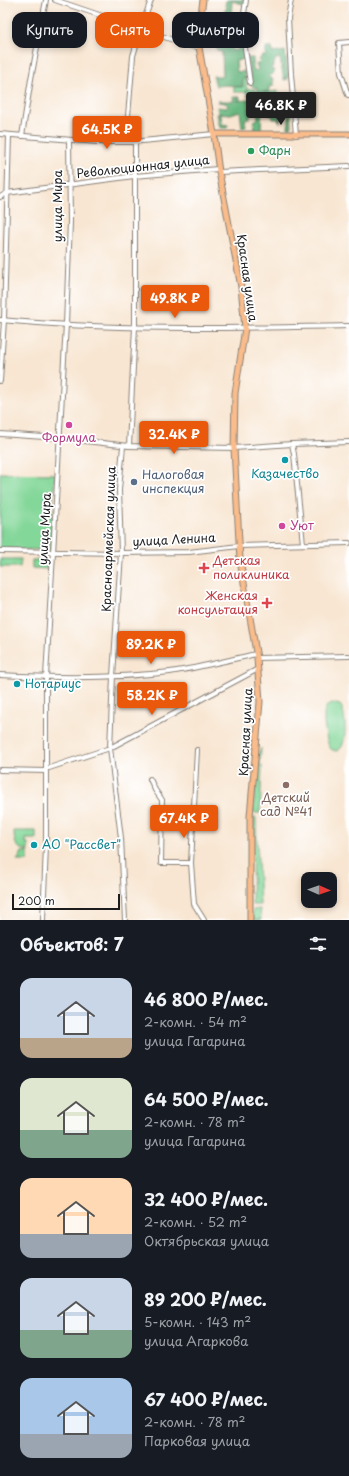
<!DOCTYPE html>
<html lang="ru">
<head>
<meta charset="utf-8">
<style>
	:root { --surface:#171b24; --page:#242831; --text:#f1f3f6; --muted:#9ea1a6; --accent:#ea580c }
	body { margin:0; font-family:"Playpen Sans",sans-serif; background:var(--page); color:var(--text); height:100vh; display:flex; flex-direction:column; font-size:15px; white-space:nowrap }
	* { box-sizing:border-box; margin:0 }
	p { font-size:13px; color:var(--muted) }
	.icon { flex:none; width:22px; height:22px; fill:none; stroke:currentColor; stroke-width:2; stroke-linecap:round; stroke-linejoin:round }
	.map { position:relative; height:920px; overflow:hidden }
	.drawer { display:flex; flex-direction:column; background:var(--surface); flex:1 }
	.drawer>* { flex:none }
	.hud { position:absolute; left:12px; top:12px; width:325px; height:36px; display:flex; gap:8px }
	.needle { width:26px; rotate:92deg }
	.fabs { position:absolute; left:301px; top:872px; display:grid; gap:8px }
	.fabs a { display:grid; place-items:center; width:36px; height:36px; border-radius:8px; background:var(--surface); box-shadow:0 2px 6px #0003; font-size:20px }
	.scale { position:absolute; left:12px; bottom:10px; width:108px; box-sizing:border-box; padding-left:4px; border:2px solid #1c1c1c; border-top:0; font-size:11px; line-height:14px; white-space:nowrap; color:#1c1c1c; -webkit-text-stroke:3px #fff; paint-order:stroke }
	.price { position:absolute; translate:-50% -34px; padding:0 9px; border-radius:4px; background:var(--accent); color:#fff; font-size:13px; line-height:26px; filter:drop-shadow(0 1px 2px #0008) }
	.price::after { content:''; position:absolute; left:50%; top:24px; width:12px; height:9px; margin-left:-6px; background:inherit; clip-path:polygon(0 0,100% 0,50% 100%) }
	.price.on { background:#222; color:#fff }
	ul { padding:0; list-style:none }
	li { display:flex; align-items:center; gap:12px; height:100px; padding:0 20px }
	li span { display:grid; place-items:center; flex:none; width:112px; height:80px; border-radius:12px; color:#555 }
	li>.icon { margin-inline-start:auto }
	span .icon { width:48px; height:48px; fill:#fffc; stroke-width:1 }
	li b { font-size:17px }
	h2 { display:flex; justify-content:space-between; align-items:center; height:48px; padding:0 20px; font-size:17px }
	.chip { padding:0 14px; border-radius:12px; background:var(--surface); box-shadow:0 2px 6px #0003; font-size:14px; line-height:36px }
	.chip.on { background:var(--accent); color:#fff }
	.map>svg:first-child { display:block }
</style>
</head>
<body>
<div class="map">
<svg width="349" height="920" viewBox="0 0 349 920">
	<rect width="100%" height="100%" fill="#fff"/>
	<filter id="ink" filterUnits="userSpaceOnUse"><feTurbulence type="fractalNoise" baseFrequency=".025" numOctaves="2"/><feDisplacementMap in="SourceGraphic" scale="8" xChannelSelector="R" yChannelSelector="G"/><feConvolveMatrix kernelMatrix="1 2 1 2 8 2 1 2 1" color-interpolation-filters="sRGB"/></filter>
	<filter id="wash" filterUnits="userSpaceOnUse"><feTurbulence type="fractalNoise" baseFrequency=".012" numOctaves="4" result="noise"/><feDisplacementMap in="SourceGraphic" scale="16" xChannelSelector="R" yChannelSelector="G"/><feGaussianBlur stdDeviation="0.9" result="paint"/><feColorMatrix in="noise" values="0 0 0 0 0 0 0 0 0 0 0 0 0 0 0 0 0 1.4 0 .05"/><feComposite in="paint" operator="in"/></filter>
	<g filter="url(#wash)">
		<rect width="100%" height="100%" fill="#f8e6d2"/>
		<!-- green -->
		<g fill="#83d799" stroke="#507a5a">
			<polygon points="247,78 246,89 255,89 256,96 248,96 247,90 247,92 234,92 234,87 243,87 243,79"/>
			<polygon points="277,91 277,95 269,96 269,99 266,98 266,97 261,97 264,93"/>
			<polygon points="0,473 55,474 50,550 0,549"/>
			<polygon points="0,559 21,559 20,567 0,567"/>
			<polygon points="32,560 47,560 47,569 32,568"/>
			<path d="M 332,703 L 340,705 C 347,711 349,761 331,749 C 326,744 322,717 325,710 C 326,706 328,705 332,703 Z"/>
			<polygon points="261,748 260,766 262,766 260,813 253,813 258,754"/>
			<polygon points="253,818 256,818 260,905 252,905"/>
			<path d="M 14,831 L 36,831 L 36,839 L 26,839 L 26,843 L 28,843 L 28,850 C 16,850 14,842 14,831 Z"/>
			<polygon points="28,851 28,861 17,861 22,852"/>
			<polygon points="260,909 261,920 252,920 253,910"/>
		</g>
		<!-- forest -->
		<g fill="#6ab881" stroke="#436a4e">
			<polygon points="228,0 245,0 243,4 232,1 231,16 238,17 239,20 235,20 234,24 227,25 228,29 235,29 235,31 233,32 234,36 231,36 232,50 235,51 241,46 244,59 236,61 237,72 245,71 245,78 242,79 242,87 227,85 216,86 213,76 223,76 222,52 217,51 215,33 208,32 208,28 217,27 219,22 222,19 219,19 218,14 223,13 227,8 225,6 226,1"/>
			<polygon points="266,48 272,48 273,53 285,51 288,76 285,77 288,77 288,79 284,80 280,58 276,59 274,63 274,66 271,67 271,69 274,70 273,74 270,75 270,78 273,79 273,86 269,87 269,92 263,92 261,95 258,96 257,88 252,86 247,58 253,58 253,68 256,71 258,69 256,64 260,64 259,60 262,56 266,56"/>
			<polygon points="233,97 240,97 240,100 237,101 248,100 249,98 250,103 253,105 250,108 250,119 245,119 246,127 242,128 240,111 231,114 218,113 217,107 227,108 228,105 225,103 218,102 218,101 234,101"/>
			<polygon points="265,97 264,99 270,100 273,107 276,109 276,113 280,115 280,122 279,122 278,119 273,119 272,115 269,115 269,105 262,105 261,131 255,131 254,121 258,119 257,110 252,109 255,105 251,102 251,98"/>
			<polygon points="290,100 291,105 286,105 286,110 291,109 291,128 288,128 289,117 287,113 285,113 284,108 280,107 280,105 284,104 285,101"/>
			<polygon points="217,114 221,115 222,124 228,125 227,128 220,128"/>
		</g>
	</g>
	<g filter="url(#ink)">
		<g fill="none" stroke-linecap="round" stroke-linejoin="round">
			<defs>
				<g id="minor">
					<polyline points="55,0 191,46 199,47"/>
					<polyline points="246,0 242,27 250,83"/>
					<polyline points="291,0 288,18 291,74 296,135"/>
					<polyline points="349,42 339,43 341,73 348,95 349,95"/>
					<polyline points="0,134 97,142 132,142 214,134"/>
					<polyline points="22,136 31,79 46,0"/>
					<polyline points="132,142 128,116 133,56 141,29 151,0"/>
					<polyline points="219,172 349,166"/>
					<polyline points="0,197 7,193 134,176 218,169"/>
					<path d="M 0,320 C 116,331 233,328 349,326"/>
					<polyline points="0,381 4,320 9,135"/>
					<polyline points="0,434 59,438 129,446 234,448 292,444 349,442"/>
					<polyline points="292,444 294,454 303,544"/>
					<polyline points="123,446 119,490 121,553 113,676 110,748 121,838 125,920"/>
					<polyline points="129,446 135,327 135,141"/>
					<polyline points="0,551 121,553 189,552 239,546 349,543"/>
					<polyline points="257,658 349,656"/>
					<path d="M 0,675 C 56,678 114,679 170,672 C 199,668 228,660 256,654"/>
					<polyline points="197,750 191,863 194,904 204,920"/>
					<polyline points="46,768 49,768 110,748 258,669"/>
					<polyline points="0,770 46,771"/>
					<polyline points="150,779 155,790 162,800 161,863 191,863"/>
					<polyline points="43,920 46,846 46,677 66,324 70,222 69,140"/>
				</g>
				<g id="major">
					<polyline points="203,0 199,29 199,47 214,134 219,172 241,287 245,328 235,393 234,448 240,560 257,658 260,702 250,816 250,920"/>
					<polyline points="214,134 349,134"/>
				</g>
			</defs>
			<!-- minor casing -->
			<use href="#minor" stroke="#8a8177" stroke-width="6"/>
			<!-- major casing -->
			<use href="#major" stroke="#8a8177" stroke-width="7"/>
			<!-- minor -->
			<use href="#minor" stroke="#fff" stroke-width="4"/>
			<!-- major -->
			<use href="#major" stroke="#fabc8b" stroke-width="5"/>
		</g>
	</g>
	<!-- markers -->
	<circle fill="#2e9e5b" stroke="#fff" stroke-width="1.5" cx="251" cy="151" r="4"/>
	<g fill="#d1479c" stroke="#fff" stroke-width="1.5">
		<circle cx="69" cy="425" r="4"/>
		<circle cx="282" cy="526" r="4"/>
	</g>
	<g fill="#0f9aa8" stroke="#fff" stroke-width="1.5">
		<circle cx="285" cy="460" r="4"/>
		<circle cx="17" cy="684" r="4"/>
		<circle cx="34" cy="845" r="4"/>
	</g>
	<circle fill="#5c6f8a" stroke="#fff" stroke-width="1.5" cx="134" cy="482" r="4"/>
	<g fill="#e0444e" stroke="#fff" stroke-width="1.5">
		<path d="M202 562h4v4h4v4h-4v4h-4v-4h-4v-4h4z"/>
		<path d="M265 597h4v4h4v4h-4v4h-4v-4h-4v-4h4z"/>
	</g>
	<circle fill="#8d6e63" stroke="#fff" stroke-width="1.5" cx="286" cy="785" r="4"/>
	<g text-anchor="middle" stroke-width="3.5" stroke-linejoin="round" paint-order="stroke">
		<!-- leisure labels -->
		<g font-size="12" fill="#27864d" stroke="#fff" text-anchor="start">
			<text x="259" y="155">Фарн</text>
		</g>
		<!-- street labels -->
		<g font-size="12" fill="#1c1c1c" stroke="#fff">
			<text transform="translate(143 167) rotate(-6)" y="4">Революционная улица</text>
			<text transform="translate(58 206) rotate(-90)" y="4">улица Мира</text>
			<text transform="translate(247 278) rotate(82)" y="4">Красная улица</text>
			<text transform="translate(45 529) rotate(-87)" y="4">улица Мира</text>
			<text transform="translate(109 539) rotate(-88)" y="4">Красноармейская улица</text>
			<text transform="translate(174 540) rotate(-3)" y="4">улица Ленина</text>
			<text transform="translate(246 732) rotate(-87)" y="4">Красная улица</text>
		</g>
		<!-- hotel labels -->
		<g font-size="12" fill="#b23c85" stroke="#fff">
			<text x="69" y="442">Формула</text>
			<text x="290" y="530" text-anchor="start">Уют</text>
		</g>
		<!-- culture labels -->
		<g font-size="12" fill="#0d838f" stroke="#fff" text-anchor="start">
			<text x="285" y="478" text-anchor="middle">Казачество</text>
			<text x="25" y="688">Нотариус</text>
			<text x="42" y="849">АО "Рассвет"</text>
		</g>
		<!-- service labels -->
		<g font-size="12" fill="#4e5e75" stroke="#fff" text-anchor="start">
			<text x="142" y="479">Налоговая<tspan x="142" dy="14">инспекция</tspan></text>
		</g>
		<!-- health labels -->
		<g font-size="12" fill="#be3a42" stroke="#fff" text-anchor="start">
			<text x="213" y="565">Детская<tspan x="213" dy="14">поликлиника</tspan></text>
			<text x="258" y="600" text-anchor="end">Женская<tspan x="258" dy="14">консультация</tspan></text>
		</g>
		<!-- education labels -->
		<g font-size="12" fill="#785e54" stroke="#fff">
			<text x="286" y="802">Детский<tspan x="286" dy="14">сад №41</tspan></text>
		</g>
	</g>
</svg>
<div class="fabs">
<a><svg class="needle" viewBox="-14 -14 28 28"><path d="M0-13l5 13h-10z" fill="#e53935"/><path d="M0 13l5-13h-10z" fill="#9ea1a6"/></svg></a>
</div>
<div class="scale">200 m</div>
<b class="price on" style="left:281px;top:126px">46.8K ₽</b>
<b class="price" style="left:107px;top:150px">64.5K ₽</b>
<b class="price" style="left:175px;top:319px">49.8K ₽</b>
<b class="price" style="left:174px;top:455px">32.4K ₽</b>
<b class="price" style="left:151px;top:665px">89.2K ₽</b>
<b class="price" style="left:152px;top:716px">58.2K ₽</b>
<b class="price" style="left:184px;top:839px">67.4K ₽</b>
<div class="hud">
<a class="chip">Купить</a>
<a class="chip on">Снять</a>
<a class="chip">Фильтры</a>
</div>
</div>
<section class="drawer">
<h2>Объектов: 7<svg class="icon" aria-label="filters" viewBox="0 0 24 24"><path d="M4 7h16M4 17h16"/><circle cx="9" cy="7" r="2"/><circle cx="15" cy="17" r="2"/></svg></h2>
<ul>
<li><span style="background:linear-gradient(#c9d6e8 75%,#b9a48a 0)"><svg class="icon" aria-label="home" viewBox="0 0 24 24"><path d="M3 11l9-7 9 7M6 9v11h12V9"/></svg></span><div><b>46 800 ₽/мес.</b><p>2-комн. · 54 m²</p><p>улица Гагарина</p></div></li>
<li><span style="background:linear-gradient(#dfe7d0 65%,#7fa58c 0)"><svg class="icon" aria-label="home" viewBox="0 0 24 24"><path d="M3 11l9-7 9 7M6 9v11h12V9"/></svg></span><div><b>64 500 ₽/мес.</b><p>2-комн. · 78 m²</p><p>улица Гагарина</p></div></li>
<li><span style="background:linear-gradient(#ffd9b3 70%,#9aa5b1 0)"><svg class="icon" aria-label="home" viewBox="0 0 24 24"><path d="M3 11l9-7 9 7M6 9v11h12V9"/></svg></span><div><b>32 400 ₽/мес.</b><p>2-комн. · 52 m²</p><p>Октябрьская улица</p></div></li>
<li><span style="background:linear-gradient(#c9d6e8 65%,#7fa58c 0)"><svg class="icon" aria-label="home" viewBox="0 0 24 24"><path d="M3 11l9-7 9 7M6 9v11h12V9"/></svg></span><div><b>89 200 ₽/мес.</b><p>5-комн. · 143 m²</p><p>улица Агаркова</p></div></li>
<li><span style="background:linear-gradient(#a9c7e8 70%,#9aa5b1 0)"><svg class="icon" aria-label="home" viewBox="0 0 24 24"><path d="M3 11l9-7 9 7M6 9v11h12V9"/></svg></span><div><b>67 400 ₽/мес.</b><p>2-комн. · 78 m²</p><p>Парковая улица</p></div></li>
</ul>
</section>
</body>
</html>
